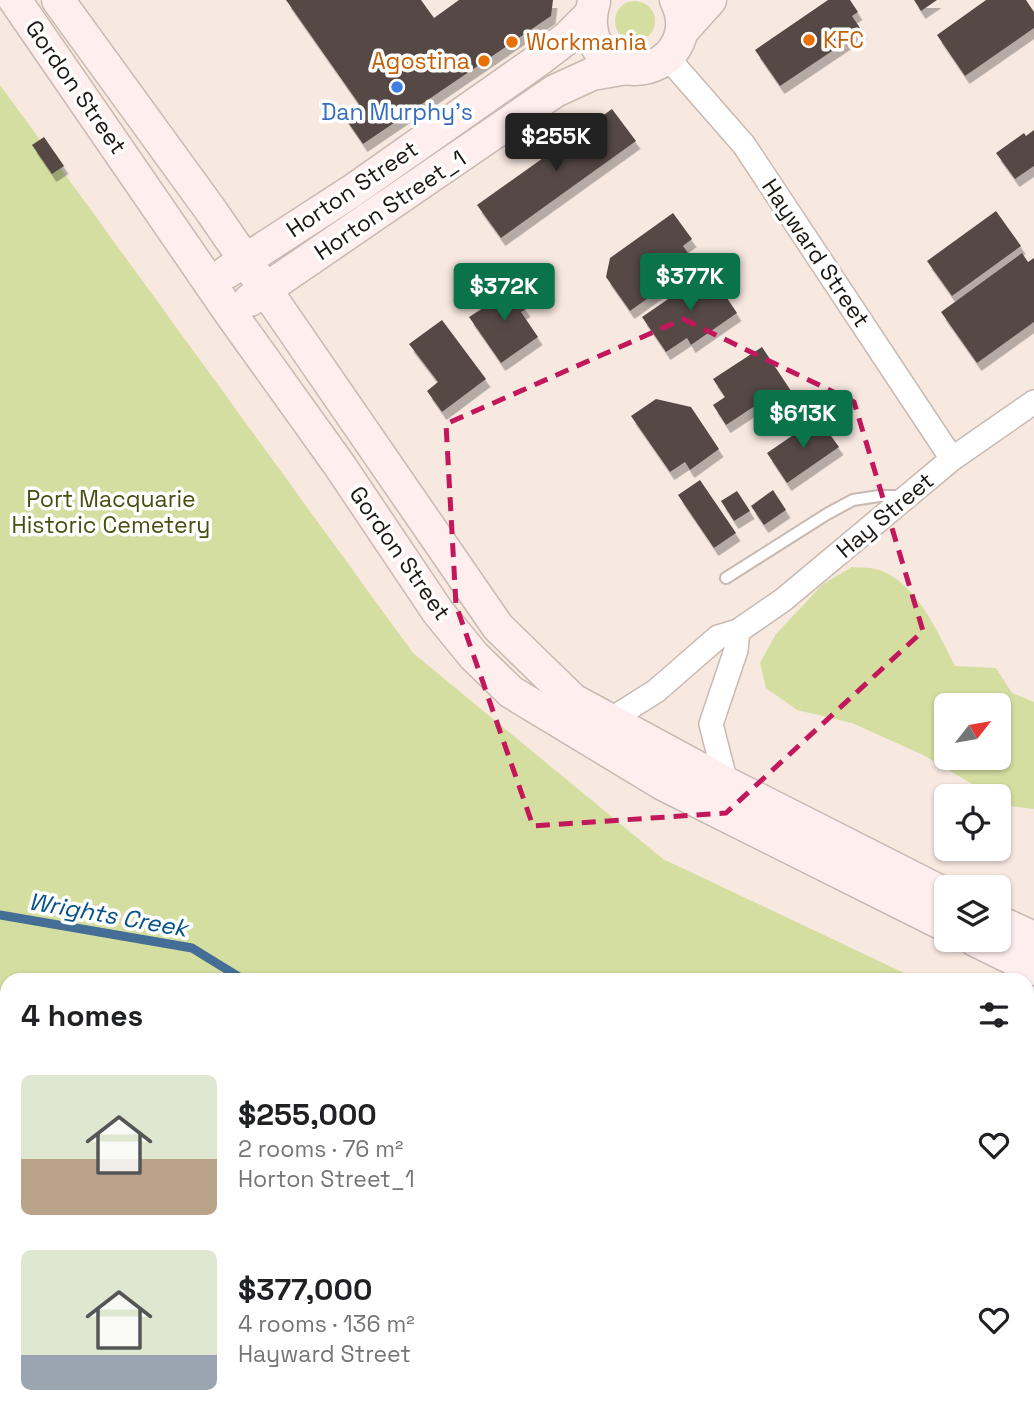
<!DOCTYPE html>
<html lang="en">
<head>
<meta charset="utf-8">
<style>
	:root { --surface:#fff; --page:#f2f2f2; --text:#202124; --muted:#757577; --accent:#0b734a }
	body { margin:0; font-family:"Space Grotesk",sans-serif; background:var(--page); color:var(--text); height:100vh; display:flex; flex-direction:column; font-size:26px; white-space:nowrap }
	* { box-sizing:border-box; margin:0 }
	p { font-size:23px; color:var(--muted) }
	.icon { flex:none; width:38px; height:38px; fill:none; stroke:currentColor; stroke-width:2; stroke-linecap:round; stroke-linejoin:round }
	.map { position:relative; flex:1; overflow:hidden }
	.panel { position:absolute; left:0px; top:973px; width:1034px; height:448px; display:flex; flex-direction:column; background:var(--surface); border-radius:21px 21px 0 0; box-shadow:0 2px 5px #0004 }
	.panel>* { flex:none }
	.needle { width:46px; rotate:59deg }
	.fabs { position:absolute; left:934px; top:693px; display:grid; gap:14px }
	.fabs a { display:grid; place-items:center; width:77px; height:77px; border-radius:10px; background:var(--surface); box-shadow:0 2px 5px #0004; font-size:35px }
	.price { position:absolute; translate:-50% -60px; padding:0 16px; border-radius:7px; background:var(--accent); color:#fff; font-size:23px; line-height:46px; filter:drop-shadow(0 2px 4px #0008) }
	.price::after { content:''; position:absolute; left:50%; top:42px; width:21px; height:16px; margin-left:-10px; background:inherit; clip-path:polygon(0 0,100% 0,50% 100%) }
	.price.selected { background:#222; color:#fff }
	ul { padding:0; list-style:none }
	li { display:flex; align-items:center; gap:21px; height:175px; padding:0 21px }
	li span { display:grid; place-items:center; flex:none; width:196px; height:140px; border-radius:10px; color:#555 }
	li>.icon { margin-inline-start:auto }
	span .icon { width:84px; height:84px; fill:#fffc; stroke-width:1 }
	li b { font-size:30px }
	h2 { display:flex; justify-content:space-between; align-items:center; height:84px; padding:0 21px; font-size:30px }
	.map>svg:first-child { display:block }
</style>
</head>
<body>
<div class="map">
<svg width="1034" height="1421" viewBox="0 0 1034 1421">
	<defs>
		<filter id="shadow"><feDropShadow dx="4.5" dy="8" stdDeviation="0" flood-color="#0004"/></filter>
	</defs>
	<rect width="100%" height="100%" fill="#f7e8e0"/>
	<!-- green -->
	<g fill="#d4dea1" fill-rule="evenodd">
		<circle cx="635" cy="21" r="20"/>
		<polygon points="0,85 413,653 663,859 919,980 7,980 7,1154 0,1156"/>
		<path d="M 852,567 C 861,568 871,567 879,570 C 917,583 938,633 955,666 L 996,668 L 1012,693 L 1034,702 L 1034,809 L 1010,806 L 999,800 L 999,796 L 993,796 L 921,754 L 852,723 L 797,710 L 766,688 L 760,663 L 776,634 L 823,584 ZM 999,705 L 999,758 L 947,758 L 947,705 Z"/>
		<polygon points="1027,1080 1034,1092 1034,1173 1027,1179"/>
	</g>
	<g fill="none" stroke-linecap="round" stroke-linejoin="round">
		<!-- stream -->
		<g stroke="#446e95" stroke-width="9">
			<polyline points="0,915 192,948 244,980"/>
			<polyline points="910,1421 911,1414"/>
		</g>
	</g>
	<!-- building -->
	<g fill="#574a44" filter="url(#shadow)">
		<polygon points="286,0 421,0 434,18 459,0 553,0 551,16 363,144 343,115 359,104"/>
		<polygon points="828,0 850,0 858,12 852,16 862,31 780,86 755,50"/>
		<polygon points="914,0 937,0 921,11"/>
		<polygon points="986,0 1026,0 1034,12 1034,28 965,76 937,35"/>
		<polygon points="612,109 636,141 501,238 477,205"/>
		<polygon points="1034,130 1034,166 1015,179 996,153 1024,133 1026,136"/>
		<polygon points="44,137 64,166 52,174 32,145"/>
		<polygon points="996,211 1021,246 952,296 927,261"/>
		<polygon points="673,213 692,239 683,246 696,264 630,311 606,277 610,258"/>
		<polygon points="1022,253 1028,262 1034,258 1034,322 977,363 941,312"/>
		<polygon points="709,271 737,313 691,345 687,338 666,352 642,317"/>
		<polygon points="507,283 526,309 521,312 538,337 501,363 469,317 483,308 479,303"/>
		<polygon points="442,320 486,379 442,412 427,391 438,382 409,344"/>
		<polygon points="762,347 797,400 771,418 761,402 726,425 713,405 725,397 713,379"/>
		<polygon points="656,399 691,407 719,449 690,470 685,462 670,472 631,416"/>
		<polygon points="818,418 839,447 787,483 767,453"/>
		<polygon points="700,480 736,533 714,548 678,495"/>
		<polygon points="773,490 786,510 764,525 751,506"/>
		<polygon points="737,491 750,511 734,521 721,501"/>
		<polygon points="0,1167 7,1168 7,1248 1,1276"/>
		<polygon points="39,1414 85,1414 86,1421 40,1421"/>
		<polygon points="288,1414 303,1414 306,1421 273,1421"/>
		<polygon points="345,1414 419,1414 421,1420 348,1421"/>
	</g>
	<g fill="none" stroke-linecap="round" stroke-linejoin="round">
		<defs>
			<polyline id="lane" points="726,578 827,514 853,500 879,496 904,496"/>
			<g id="street">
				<polyline points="667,57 744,145 952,459"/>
				<polyline points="610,720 656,691 718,637 738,631 783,600 952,459 1034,402"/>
				<polyline points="726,783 711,724 736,650 738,631"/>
			</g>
			<g id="secondary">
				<polyline points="15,0 231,314 340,466 438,612 474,656 511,692 663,784 947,926"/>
				<polyline points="58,0 212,212 498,627 573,700 726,783 947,895"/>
				<path d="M 594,2 C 584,31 598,69 635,69 C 672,68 693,33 676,0"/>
				<polyline points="684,29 710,0"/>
				<polyline points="227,272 352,191 537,61 567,38 590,15"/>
				<polyline points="250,300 555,91 592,74 627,68"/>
				<polyline points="999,922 1034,938"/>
				<polyline points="975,940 1034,969"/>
				<polyline points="1027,1252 1034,1246"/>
				<polyline points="609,1421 627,1414"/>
			</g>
		</defs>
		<!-- lane casing -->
		<use href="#lane" stroke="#c8b9b1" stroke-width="14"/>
		<!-- street casing -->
		<use href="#street" stroke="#c8b9b1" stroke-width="26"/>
		<!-- secondary casing -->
		<use href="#secondary" stroke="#c8b9b1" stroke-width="35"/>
		<!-- lane -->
		<use href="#lane" stroke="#fff" stroke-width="10"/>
		<!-- street -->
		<use href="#street" stroke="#fff" stroke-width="23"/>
		<!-- secondary -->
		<use href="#secondary" stroke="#fee" stroke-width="32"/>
	</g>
	<!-- marked area -->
	<path fill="none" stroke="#c2185b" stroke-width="5" stroke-dasharray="14 9" stroke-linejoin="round" d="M 683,319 L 854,402 L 923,631 L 726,813 L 533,826 L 456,605 L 446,424 Z"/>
	<!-- markers -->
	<g fill="#e8710a" stroke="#fff" stroke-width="2.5">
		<circle cx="809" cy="40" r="7"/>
		<circle cx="512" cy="42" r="7"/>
		<circle cx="484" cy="61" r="7"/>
	</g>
	<circle fill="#3f7fe0" stroke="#fff" stroke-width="2.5" cx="397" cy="87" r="7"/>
	<g text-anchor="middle" stroke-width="7" stroke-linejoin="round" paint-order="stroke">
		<!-- food labels -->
		<g font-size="23" fill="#c56008" stroke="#fff" text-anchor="start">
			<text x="823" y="48">KFC</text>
			<text x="526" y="50">Workmania</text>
			<text x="470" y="69" text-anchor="end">Agostina</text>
		</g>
		<!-- street labels -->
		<g font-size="23" fill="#1d1715" stroke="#fff">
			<text transform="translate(76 87) rotate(55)" y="8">Gordon Street</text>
			<text transform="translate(352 189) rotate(-34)" y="8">Horton Street</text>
			<text transform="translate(390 205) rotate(-34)" y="8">Horton Street_1</text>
			<text transform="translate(816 253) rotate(56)" y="8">Hayward Street</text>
			<text transform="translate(885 515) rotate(-40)" y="8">Hay Street</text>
			<text transform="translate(400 553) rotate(55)" y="8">Gordon Street</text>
		</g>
		<!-- shop labels -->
		<g font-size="23" fill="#366cbe" stroke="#fff">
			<text x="397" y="120">Dan Murphy's</text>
		</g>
		<!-- park labels -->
		<g font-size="23" fill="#474e10" stroke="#fff">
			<text x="111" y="507">Port Macquarie<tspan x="111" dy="26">Historic Cemetery</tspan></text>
		</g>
		<!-- water labels -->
		<g font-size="24" font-style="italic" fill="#065187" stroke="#fff">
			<text transform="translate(108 915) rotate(10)" y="8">Wrights Creek</text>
		</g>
	</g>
</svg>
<div class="fabs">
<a><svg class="needle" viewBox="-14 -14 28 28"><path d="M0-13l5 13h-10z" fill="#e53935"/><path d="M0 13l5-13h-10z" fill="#757577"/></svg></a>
<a><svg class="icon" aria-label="locate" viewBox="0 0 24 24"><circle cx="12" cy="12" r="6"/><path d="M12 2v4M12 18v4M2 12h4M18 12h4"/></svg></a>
<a><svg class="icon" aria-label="layers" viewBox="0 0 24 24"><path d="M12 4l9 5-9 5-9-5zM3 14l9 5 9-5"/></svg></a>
</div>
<b class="price selected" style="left:556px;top:173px">$255K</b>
<b class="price" style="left:690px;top:313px">$377K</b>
<b class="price" style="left:504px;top:323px">$372K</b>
<b class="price" style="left:803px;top:450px">$613K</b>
<section class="panel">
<h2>4 homes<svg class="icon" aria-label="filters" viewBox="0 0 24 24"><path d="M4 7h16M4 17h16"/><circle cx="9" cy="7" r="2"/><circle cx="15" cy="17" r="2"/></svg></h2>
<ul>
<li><span style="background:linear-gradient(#dfe7d0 60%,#b9a48a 0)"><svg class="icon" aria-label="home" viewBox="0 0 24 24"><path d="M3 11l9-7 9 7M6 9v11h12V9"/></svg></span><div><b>$255,000</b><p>2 rooms · 76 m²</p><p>Horton Street_1</p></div><svg class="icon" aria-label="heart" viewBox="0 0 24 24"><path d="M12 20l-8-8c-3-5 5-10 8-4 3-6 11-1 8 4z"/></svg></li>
<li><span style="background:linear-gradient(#dfe7d0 75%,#9aa5b1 0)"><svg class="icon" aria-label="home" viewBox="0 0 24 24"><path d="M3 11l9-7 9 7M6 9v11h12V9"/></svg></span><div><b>$377,000</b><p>4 rooms · 136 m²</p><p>Hayward Street</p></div><svg class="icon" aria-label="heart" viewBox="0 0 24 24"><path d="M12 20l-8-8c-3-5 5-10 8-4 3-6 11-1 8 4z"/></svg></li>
</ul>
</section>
</div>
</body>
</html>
